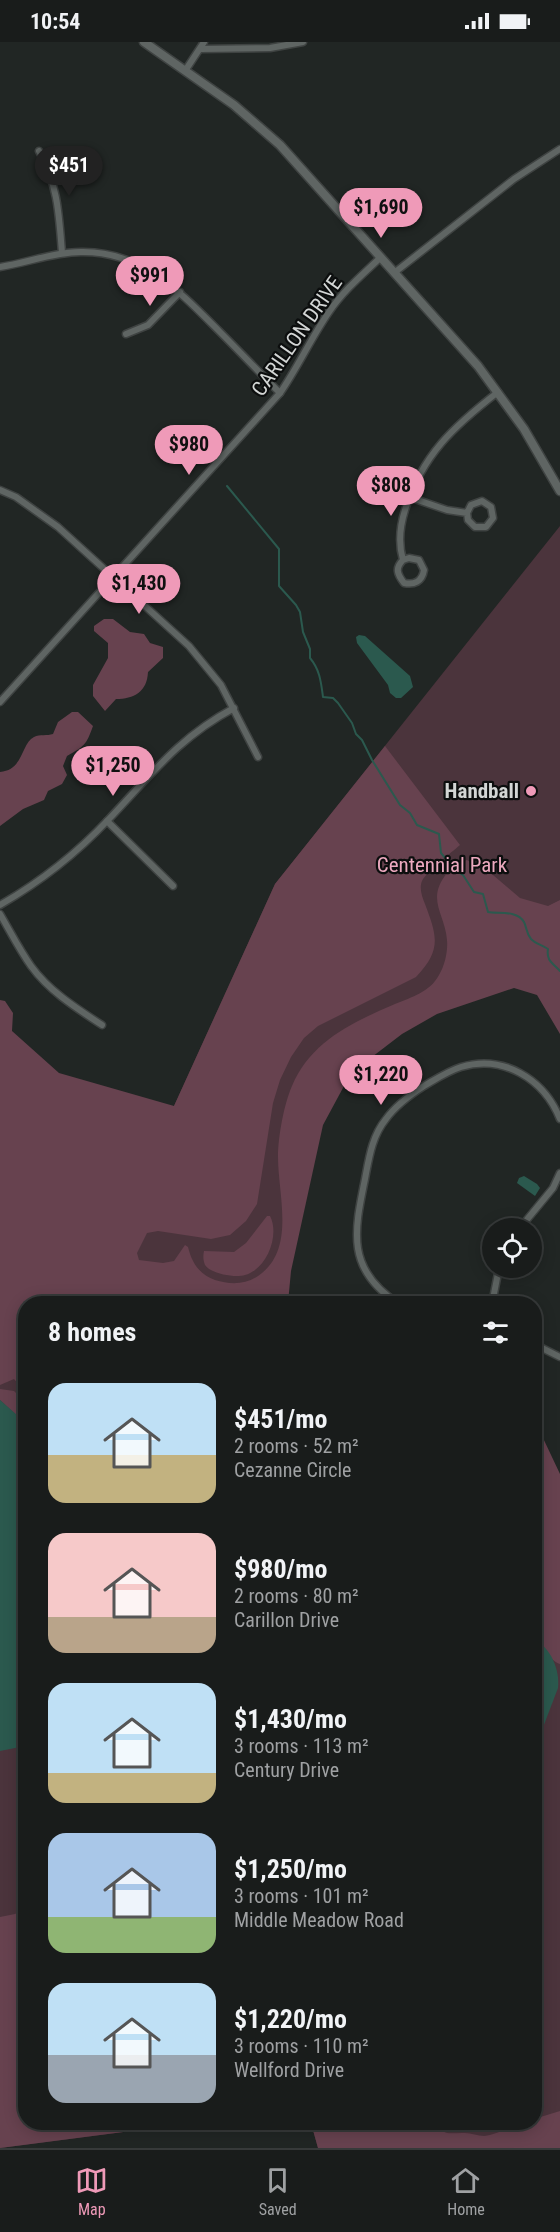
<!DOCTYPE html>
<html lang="en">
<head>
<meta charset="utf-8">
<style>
	:root { --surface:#191c1b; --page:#222524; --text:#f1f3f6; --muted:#9fa1a3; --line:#373a3a; --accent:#ef9ab8 }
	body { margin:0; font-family:"Roboto Condensed",sans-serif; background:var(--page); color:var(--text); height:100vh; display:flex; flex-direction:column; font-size:22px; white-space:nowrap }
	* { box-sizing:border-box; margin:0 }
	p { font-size:20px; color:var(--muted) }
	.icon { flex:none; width:33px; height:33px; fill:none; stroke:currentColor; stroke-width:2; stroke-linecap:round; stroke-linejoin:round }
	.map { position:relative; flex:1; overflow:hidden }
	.details { position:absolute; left:18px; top:1254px; width:524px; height:834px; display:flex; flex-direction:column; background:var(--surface); border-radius:24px; box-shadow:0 3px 15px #0003,0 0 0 2px var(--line) }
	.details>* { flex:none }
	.controls { position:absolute; left:482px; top:1176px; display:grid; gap:12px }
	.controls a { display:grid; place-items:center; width:60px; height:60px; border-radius:50%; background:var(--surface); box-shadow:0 3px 15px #0003,0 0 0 2px var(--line); font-size:30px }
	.price { position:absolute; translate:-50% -51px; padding:0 14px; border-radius:21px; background:var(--accent); color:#111; font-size:20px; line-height:39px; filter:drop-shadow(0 2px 3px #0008) }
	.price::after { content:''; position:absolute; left:50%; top:36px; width:18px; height:14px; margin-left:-9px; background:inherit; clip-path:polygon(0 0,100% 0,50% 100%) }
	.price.active { background:#222; color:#fff }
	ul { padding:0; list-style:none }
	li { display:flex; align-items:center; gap:18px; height:150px; padding:0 30px }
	li span { display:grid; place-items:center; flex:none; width:168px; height:120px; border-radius:18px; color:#555 }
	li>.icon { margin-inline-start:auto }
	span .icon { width:72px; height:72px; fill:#fffc; stroke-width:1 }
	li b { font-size:26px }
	h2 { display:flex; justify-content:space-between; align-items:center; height:72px; padding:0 30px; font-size:26px }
	.status { display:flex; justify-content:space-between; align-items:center; height:42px; padding:0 30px; background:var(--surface); direction:ltr }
	.status svg { height:16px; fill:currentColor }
	.tabs { display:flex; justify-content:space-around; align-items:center; height:84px; border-top:2px solid var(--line); background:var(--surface); font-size:16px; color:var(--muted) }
	.tabs a { display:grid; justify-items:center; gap:3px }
	.tabs .active { color:var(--accent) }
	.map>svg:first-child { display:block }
</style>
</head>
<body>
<div class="status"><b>10:54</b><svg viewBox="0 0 49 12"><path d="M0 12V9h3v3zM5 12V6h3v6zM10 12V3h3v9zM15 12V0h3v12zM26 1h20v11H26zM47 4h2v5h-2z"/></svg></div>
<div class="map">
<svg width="560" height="2106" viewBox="0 0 560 2106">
	<rect width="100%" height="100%" fill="#212624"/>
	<!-- green -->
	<g fill="#4b343c">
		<polygon points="560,484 560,888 365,1011 318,1068 283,1261 26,1262 26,2080 170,2081 131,2089 0,2106 0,1053 174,1064 275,842"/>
		<polygon points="534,1386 560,1448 560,2106 318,2106 311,2081 534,2080"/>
	</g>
	<!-- forest -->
	<g fill="#67424f">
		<path d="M 104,577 L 113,577 L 130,590 L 144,592 L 150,601 L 163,605 L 163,616 L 148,630 C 147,650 134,657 116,657 L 105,669 L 93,654 L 93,643 L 108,616 L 108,601 L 94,589 L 94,584 Z"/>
		<path d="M 72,670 L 78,670 L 93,684 C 86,704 84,704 67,714 L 63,724 L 67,733 L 62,742 L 48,749 L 44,758 L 23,767 L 0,784 L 0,730 C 24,728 21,701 34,695 C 40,692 47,694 53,692 L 58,680 Z"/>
		<path d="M 385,704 L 460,803 C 451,811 427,829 422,839 C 419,846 422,855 425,862 C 437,894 442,908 416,935 L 318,984 L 304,996 L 291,1015 L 280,1038 L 273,1061 L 257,1162 L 246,1179 L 230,1193 L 211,1197 L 158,1189 L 147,1191 L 137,1211 L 139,1218 L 163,1221 L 174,1219 L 185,1203 L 188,1205 C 192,1221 199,1232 215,1238 C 231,1243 248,1243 262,1231 C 295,1204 278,1152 278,1115 C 278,1095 284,1062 292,1044 C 311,999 353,980 395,962 C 412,955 430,950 439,933 C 445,923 448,909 447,898 C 445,871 425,857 448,830 C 453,824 459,820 467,818 L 493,833 L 520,856 L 548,864 L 560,858 L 560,992 L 537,953 L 514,946 L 437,972 L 402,992 L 351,1031 L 323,1083 L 291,1229 L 288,1261 L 26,1262 L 25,1346 L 22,1346 L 14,1337 L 0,1343 L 0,958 L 5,959 L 13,971 L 12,989 L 59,1031 L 174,1064 L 275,842 Z"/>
		<path d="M 267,1174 L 270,1174 C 280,1193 267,1227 245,1233 C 235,1236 211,1232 205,1223 C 203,1218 203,1214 204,1209 L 234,1210 L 246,1201 Z"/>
		<polygon points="0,1347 14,1349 18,1353 25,1352 25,1381 0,1358"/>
		<path d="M 534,1377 L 560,1432 L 560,1622 C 549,1619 545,1603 534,1597 L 536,1563 L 534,1538 L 540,1537 L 541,1533 L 538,1531 L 534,1535 Z"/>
		<polygon points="25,1866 26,2080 170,2081 131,2089 0,2106 0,1875 15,1872"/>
		<path d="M 560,2069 L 560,2106 L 318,2106 L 311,2081 L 438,2081 C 443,2096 453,2090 465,2091 C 471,2091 478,2094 484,2094 C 501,2092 514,2080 534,2080 L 534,2077 Z"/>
	</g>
	<!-- water -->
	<g fill="#2b594e">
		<polygon points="359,593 365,594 410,634 413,645 401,656 396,656 390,651 388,643 357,601 356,595"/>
		<polygon points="524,1134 537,1142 540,1146 535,1154 517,1141 519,1136"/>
		<polygon points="0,1358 26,1381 25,1704 0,1709"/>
		<path d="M 534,1597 C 551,1606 560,1628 558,1646 L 534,1709 Z"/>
	</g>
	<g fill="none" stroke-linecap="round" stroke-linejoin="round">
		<!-- stream -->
		<path stroke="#2b594e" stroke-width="2" d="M 227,444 L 279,507 L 279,544 L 296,563 L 300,570 L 303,590 L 310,607 L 310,616 C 320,628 321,640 323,655 L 333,656 L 338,661 L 352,681 L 356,692 L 362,698 L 372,718 L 400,763 L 410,771 L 417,783 L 439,792 L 441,811 L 456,829 L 463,833 L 474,850 L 483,852 L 488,870 C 499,872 517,868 524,880 C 527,886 526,891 531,897 C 536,902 542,903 548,907 C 546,919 553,921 560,929"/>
		<defs>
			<g id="street">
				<polyline points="201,7 270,6 303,0"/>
				<polyline points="185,29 204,0"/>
				<path d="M 39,109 C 58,143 59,173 62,211"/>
				<path d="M 0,225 C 27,221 53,210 81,210 C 142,209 179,249 219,289 C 239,309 259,330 280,351"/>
				<polyline points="394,231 514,137 560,107"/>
				<polyline points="126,292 148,283 180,250"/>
				<polyline points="0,448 16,455 58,485 189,604 221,643 258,715"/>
				<polyline points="409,455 447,468 467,471 471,463 482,459 491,465 493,476 486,485 475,485 468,478 467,471"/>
				<path d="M 403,518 L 409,516 L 419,518 L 424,528 C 422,540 414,543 404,541 C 397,532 395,526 403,518 C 398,501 400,484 405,468 C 422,413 454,384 498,350"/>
				<path d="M 0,660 L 280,351 C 298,325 311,296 329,270 C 343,249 362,233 380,216"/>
				<polyline points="107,779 173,844"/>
				<path d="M 0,863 C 40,840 76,812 108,778 C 151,733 178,696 234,666"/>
				<path d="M 0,872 C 10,889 19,907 31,924 C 49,949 76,966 102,983"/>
				<polyline points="520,1186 553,1146 560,1131"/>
				<path d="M 399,1262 C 346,1228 354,1190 365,1137 C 369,1116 372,1094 386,1077 C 396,1063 410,1053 424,1044 C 436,1037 448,1029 461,1025 C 503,1012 544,1037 560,1077"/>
				<polyline points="492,1262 499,1226"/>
				<polyline points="534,1302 560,1315"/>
			</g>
			<polyline id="secondary" points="144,0 234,63 280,103 478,324 524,387 560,449"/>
		</defs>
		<!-- street casing -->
		<use href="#street" stroke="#3f4342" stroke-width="9"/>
		<!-- secondary casing -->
		<use href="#secondary" stroke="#3f4342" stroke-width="11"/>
		<!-- street -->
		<use href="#street" stroke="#5f6563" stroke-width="6"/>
		<!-- secondary -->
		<use href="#secondary" stroke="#5f6563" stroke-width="8"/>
	</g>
	<!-- markers -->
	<circle fill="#ef9ab8" stroke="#0c0e0e" stroke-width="2" cx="531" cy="749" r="6"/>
	<g text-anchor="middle" stroke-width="4.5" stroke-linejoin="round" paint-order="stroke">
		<!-- street labels -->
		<g font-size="21" fill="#d3d6d5" stroke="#0c0e0e">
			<text transform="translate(297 294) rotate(-55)" y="7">CARILLON DRIVE</text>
		</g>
		<!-- poi labels -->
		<g font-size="21" font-weight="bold" fill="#d3d6d5" stroke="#0c0e0e" text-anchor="end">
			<text x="519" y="756">Handball</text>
		</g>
		<!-- park labels -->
		<g font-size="21" fill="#eca9bf" stroke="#0c0e0e">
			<text x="442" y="830">Centennial Park</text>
		</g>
	</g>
</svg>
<div class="controls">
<a><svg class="icon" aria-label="locate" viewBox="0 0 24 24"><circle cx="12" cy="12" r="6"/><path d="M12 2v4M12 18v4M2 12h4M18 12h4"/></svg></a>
</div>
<b class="price active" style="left:69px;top:155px">$451</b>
<b class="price" style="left:381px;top:197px">$1,690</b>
<b class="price" style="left:150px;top:265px">$991</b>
<b class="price" style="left:189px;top:434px">$980</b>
<b class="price" style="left:391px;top:475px">$808</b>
<b class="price" style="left:139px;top:573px">$1,430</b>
<b class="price" style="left:113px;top:755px">$1,250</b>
<b class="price" style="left:381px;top:1064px">$1,220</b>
<section class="details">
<h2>8 homes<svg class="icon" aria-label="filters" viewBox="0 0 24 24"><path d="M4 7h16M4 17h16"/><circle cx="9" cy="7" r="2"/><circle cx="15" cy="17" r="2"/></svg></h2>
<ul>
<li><span style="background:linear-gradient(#bfe0f5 60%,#c2b280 0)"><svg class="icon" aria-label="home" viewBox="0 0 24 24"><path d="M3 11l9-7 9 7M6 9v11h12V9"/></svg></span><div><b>$451/mo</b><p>2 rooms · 52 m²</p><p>Cezanne Circle</p></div></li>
<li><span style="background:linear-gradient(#f6c9c9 70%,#b9a48a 0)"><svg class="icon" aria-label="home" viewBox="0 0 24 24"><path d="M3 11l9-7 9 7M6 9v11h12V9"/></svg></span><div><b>$980/mo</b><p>2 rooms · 80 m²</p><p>Carillon Drive</p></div></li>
<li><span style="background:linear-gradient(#bfe0f5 75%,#c2b280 0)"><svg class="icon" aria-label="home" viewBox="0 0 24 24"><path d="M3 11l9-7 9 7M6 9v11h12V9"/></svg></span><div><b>$1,430/mo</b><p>3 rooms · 113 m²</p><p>Century Drive</p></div></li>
<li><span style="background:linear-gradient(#a9c7e8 70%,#8fb573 0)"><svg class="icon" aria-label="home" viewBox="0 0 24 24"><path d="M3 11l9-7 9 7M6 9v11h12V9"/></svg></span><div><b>$1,250/mo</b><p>3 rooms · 101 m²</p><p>Middle Meadow Road</p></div></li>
<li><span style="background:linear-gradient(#bfe0f5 60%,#9aa5b1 0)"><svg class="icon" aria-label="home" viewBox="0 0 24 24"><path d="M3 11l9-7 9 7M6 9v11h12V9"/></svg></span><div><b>$1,220/mo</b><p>3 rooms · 110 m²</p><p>Wellford Drive</p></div></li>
</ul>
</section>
</div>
<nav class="tabs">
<a class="active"><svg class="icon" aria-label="map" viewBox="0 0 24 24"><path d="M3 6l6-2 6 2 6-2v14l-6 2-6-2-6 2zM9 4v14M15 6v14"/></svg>Map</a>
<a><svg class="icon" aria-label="saved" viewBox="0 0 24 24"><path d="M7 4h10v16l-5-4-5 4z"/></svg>Saved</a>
<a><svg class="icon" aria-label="home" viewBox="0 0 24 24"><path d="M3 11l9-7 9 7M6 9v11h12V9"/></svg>Home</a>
</nav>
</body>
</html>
